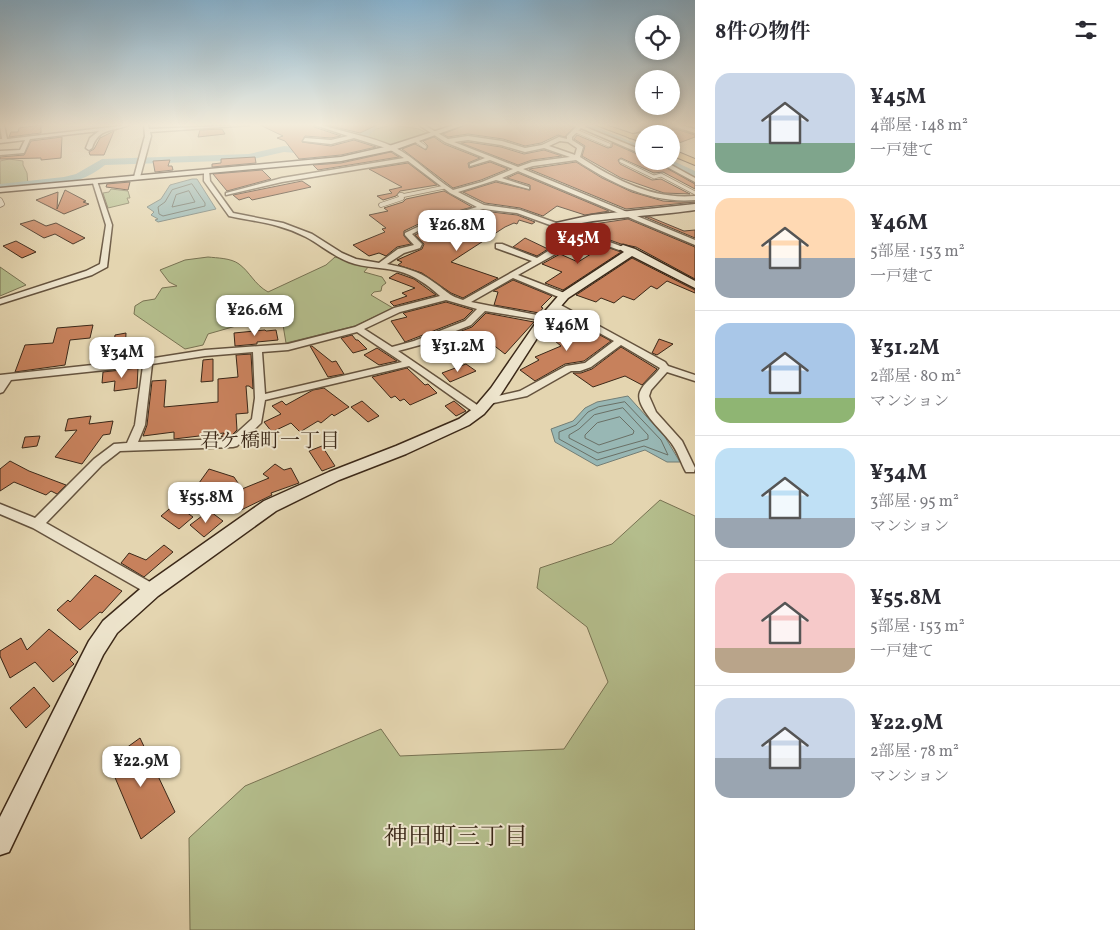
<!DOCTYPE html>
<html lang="ja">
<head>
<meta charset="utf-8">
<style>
	:root { --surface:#fff; --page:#f2f2f3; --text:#2b2b33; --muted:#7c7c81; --line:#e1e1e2; --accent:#8f2418 }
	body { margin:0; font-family:Vollkorn,"Noto Serif JP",serif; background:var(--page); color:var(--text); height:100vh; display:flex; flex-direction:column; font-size:19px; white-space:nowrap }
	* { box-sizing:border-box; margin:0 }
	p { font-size:16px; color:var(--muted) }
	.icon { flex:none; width:28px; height:28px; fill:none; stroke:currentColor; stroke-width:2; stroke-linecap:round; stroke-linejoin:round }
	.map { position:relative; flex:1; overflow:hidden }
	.drawer { display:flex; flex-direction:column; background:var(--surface); width:425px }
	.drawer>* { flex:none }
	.controls { position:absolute; left:635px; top:15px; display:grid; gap:10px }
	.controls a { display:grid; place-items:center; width:45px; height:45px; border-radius:50%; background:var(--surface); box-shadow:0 2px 8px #0003; font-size:25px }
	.price { position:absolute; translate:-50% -42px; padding:0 11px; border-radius:10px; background:#fff; color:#222; font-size:16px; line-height:32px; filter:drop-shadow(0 1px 2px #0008) }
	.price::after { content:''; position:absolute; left:50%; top:30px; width:15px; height:11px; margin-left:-8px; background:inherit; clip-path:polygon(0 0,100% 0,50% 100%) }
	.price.on { background:var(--accent); color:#fff }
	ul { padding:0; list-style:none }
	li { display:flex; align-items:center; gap:15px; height:125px; padding:0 20px }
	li+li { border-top:1px solid var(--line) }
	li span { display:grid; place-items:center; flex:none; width:140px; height:100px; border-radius:15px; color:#555 }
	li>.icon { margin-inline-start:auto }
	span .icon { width:60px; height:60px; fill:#fffc; stroke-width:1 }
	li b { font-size:21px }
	h2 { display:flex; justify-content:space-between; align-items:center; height:60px; padding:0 20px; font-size:21px }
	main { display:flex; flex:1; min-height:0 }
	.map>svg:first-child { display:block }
</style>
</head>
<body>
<main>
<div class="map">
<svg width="695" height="930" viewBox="0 0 695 930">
	<rect width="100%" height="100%" fill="#e4d5b0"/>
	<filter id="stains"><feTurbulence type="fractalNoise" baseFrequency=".004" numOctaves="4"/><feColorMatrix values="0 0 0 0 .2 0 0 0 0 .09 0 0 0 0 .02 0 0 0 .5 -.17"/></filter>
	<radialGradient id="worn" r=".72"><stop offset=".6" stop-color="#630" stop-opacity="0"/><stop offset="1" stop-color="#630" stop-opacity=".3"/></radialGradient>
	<!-- green -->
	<g fill="#b4bd8c" stroke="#787252">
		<polygon points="392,125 419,129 428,134 391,147 363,137 376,129"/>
		<polygon points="9,159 23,161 23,165 27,173 28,185 0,187 0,161"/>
		<polygon points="111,189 128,191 130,198 127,198 129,203 108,208 103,193 109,192"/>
		<path d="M 208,257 C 217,258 231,258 239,264 C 250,272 254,284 268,292 L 326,265 L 335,257 L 369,266 L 364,272 L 382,277 L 386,283 L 382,286 L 381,291 L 374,292 L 371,295 L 393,308 L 355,326 L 286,343 L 283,325 L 243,324 L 208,334 L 203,345 L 185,349 L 134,314 L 135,306 L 143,301 L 155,299 L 162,288 L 177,286 L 169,282 L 160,270 L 185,260 Z"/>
		<polygon points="0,267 26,285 0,296"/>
		<polygon points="660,500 695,516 695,930 190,930 189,838 245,786 381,729 400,756 564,749 608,682 587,627 537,588 540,568 612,544"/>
	</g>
	<!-- water -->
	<g fill="#98b7b4" stroke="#737e76">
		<polygon points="192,179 197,179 216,209 158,222 155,220 158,219 151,215 154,212 147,207 161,199 170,185"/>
		<polygon points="628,396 665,437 680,462 667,462 645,450 597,466 555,442 551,429 573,421 585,408 597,402"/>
	</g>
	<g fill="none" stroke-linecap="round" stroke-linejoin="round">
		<!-- shore -->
		<g stroke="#6a7066" stroke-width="1">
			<polygon points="192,184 205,203 205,206 163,216 159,214 158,207 165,202 172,190"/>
			<polygon points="189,191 195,202 172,207 176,195"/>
			<polygon points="625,402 661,440 668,455 644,446 597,460 559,439 559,432 576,425 588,412 598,407"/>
			<polygon points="623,408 648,435 648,439 598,453 569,438 569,435 579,429 594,415"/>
			<polygon points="620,417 634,431 633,434 599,445 585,438 585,435 597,423"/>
		</g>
		<!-- river -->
		<g fill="#98b7b4" fill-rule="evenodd">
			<path d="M 369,125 L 380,125 L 359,145 L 321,155 L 284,152 L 249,160 L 105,165 C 75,189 37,189 0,192 L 0,184 L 64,177 L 76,174 L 102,159 L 249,154 L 284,146 L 321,149 L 332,147 L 351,141 Z"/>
			<polygon points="578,125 591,125 644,147 644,154"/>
			<polygon points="671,160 695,171 695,180 659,161 671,161"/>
		</g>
	</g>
	<!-- building -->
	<g fill="#c7815c" stroke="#3b2818">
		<polygon points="41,125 41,133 9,137 11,132 18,132 19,128"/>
		<polygon points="260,125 313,125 314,127 341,136 331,138 305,136 302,142 331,146 354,140 376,147 341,155 299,159 285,141 277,138 283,136"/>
		<polygon points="326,125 377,125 360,133"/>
		<polygon points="465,125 569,125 574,127 565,137 558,135 541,143 525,146 503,139 468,134 448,137 443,134"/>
		<polygon points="222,129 225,134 198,137 200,130"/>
		<polygon points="676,129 695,135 695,137 671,146 671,134 656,134"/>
		<polygon points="114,131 104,155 90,155 89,152 94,149 100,138"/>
		<polygon points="577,135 608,148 612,147 612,143 644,157 644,161 654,161 695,184 695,189 663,172 654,173 621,158 618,160 620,164 652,180 661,179 690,194 664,193 621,178 582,156 585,146 574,139"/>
		<polygon points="62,137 61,158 41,160 41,158 0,159 0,157 24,155 31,141"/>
		<polygon points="434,137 444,144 480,158 468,163 469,168 490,162 508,169 481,180 453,188 402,149 415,144 426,150 428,146 423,141"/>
		<polygon points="468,142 501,147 524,154 544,150 562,156 532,160 518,165 461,143"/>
		<polygon points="391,152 399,157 318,170 313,165 341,163"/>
		<polygon points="255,157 256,163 212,167 212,164 221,163 221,159"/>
		<polygon points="170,160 168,166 172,166 173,170 155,172 153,161"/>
		<polygon points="576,162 602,178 632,192 663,201 679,202 695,202 626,209 529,169"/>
		<polygon points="408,163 437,185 400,191 396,196 383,200 377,196 392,193 389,190 402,187 369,169"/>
		<polygon points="262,170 271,179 227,191 213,174"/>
		<polygon points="518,173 609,211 585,215 557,206 543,216 520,208 485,203 463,192 496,182 530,190 530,185 507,178"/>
		<polygon points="302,181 311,187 252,200 249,197 239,200 233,195"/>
		<polygon points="130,182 128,190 106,187 107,184"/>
		<polygon points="65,190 86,201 83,202 89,204 64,214 36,200 58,192 57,209"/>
		<polygon points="444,191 472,207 429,219 404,231 404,236 411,244 397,247 386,256 379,253 369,256 353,245 385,232 382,229 386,228 369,215 388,211 384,208 403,202 406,199"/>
		<polygon points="483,211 517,215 535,222 532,224 519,220 517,224 514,223 505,227 451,262 498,278 463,298 451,293 422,273 398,265 402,262 397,260 422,249 424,244 415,235 434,225 471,237 473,235 472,231 448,221"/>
		<polygon points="645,217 650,217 684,231 695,230 695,238"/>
		<polygon points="628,219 695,247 695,279 636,247 621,244 573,227"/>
		<polygon points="34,220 46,226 56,223 85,238 73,244 55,234 44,238 20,224"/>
		<polygon points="578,237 621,252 563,290 545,283 562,272 542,264 560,254 578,262 599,249 575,240"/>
		<polygon points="525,238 548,249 537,256 513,247"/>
		<polygon points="16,241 36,252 22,258 3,246"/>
		<polygon points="632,258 695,290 695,293 667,281 657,289 651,286 634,300 623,296 614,303 601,298 596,302 576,295"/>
		<polygon points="397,273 414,279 436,295 394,306 390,302 407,296 402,293 415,288 389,278"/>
		<polygon points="513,280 552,296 541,307 543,308 539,313 494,305 498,292 493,291"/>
		<polygon points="446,302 473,310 464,319 405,342 391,321 407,317 403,313"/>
		<polygon points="486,313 534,322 505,354 492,344 451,362 432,342 472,327"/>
		<polygon points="93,325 90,338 70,340 65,365 15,372 25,345 53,343 57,328"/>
		<polygon points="583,326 611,341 584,361 565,364 535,381 520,370 539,360 535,357 561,346 555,341"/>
		<polygon points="265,330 266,331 276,330 278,340 257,342 257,344 235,346 234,333"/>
		<polygon points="126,333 125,355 131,352 131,359 112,361 115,335"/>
		<polygon points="352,335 356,340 358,340 367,349 353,353 341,338"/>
		<polygon points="659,339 673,344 657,355 652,353"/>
		<polygon points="310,346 312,346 332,362 336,361 344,374 328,377"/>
		<polygon points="621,347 657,369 642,385 625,376 593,387 573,373 581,373 592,369"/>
		<polygon points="377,348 397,361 379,365 364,355"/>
		<polygon points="251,354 253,389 249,386 246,386 248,413 236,414 237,430 232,435 221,437 224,433 174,439 174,432 143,436 147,425 152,381 166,380 164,407 218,402 218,379 238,377 236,355"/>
		<polygon points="213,359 213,381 201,382 203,360"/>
		<polygon points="466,364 476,371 450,382 442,373"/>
		<polygon points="138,368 137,388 114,391 115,381 102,383 103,372"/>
		<polygon points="407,368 425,385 428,384 437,393 410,405 404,399 400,401 395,396 391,398 372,377"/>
		<polygon points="324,388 349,407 334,416 332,414 321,423 318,421 300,432 291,423 272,432 264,422 281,414 272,406 282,401 286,405 313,390"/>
		<polygon points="362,401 379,416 368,422 351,407"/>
		<polygon points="454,401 466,411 456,416 445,406"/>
		<polygon points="91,416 89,424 113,421 110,434 103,435 82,464 55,457 77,430 65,431 68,419"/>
		<polygon points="40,436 37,446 22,448 25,437"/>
		<polygon points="322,446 335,466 322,471 309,451"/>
		<polygon points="10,461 29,471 66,485 57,494 51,491 46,495 14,482 0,491 0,469"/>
		<polygon points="275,464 284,470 291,468 299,483 271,493 272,495 235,513 220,490 199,483 209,469 234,477 242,489 269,478 263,474"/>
		<polygon points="175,504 193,517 179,529 161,516"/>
		<polygon points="211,512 223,521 204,537 190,525 202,516 204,518"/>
		<polygon points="164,545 173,552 144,577 121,563 129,553 146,560"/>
		<polygon points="95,575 122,591 102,613 100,612 80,630 57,610 68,600 70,602"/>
		<polygon points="49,629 78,652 70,660 74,664 53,682 35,662 10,678 0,656 0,651 21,638 27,650"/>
		<polygon points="34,687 50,706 26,728 10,708"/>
		<polygon points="140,738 175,812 141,839 108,761"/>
	</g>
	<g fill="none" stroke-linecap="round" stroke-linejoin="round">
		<defs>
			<g id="lane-far1">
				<polyline points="576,131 609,145"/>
				<polyline points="415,140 425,147"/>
				<polyline points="621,161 654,177 661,175 695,193"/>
				<polyline points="401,196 445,187"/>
			</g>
			<g id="lane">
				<polyline points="0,200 2,204 0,205"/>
				<polyline points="381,205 402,198 400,195 402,195"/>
			</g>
			<g id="street">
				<path d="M 0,125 L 4,125 L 7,139 L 129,125 C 113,132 99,127 92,148 L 89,150 L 86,148 L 90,138 L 99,131 L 30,139 L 24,153 L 0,155 L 0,151 L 20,150 L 25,140 L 0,143 L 0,139 L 2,139 Z"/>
				<polygon points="144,125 148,125 149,129 250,125 150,132 151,136 140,177 137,179 134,177 145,136"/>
				<path d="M 315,125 L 321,125 C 344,132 373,137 394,147 C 416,158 432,177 453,190 L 482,182 L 513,169 L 490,160 L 470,166 L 470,164 L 485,158 L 445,142 L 419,125 L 424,125 L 448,139 L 468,136 L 502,141 L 525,148 L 542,145 L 559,137 L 567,139 L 567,136 L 576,127 L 575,125 L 587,125 L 585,127 L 644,151 L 644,155 L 581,128 L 572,137 L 572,140 L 583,147 L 580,157 C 614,179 653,200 695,196 L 695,200 C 652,204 611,183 576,160 L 533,166 L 523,169 L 695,240 L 695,245 L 518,171 L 502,178 L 529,187 L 529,189 L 496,180 L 458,192 L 484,205 L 520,210 L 626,248 L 619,250 L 578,235 L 559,252 L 518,275 L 567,294 L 567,298 L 561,298 L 513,278 L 471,302 L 547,317 L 547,321 L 485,311 L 471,325 L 420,345 L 398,351 L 483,409 L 484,411 L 483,413 L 475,413 L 409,366 L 265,400 L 261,423 L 237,446 L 233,447 L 120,451 L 102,465 L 46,523 L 157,586 L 159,590 L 157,594 L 152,596 L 33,528 L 0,514 L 0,504 L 35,518 L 94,459 L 114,444 L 127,443 L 135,425 L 143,366 L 11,380 L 3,392 L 0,393 L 0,375 L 148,359 L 205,350 L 288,344 L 355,327 L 394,308 L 440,296 C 428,285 414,275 398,271 C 382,267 365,268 349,262 C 333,256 321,245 306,237 C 279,223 257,222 229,216 L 204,181 L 204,171 L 209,170 L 210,181 L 233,213 L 283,223 L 312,234 L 342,253 L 356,259 L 379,263 L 398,249 L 414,245 L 405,235 L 405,233 L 430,221 L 477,207 L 450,193 L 408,161 L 282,182 L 226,195 L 226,193 L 282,178 L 404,158 L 389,149 L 354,138 L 331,144 L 303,141 L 305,138 L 331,140 L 348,136 ZM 468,140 L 501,145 L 525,152 L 544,148 L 570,157 L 532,162 L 518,167 L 454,142 ZM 560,141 L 568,142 L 577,148 L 575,155 L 549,146 ZM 483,209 L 517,213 L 572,233 L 553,248 L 537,258 L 502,244 L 496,244 L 496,248 L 532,261 L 463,300 C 447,295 446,290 432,281 C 419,271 402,267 387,264 L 404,253 L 420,248 L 422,244 L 412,234 L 434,223 L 467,235 L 471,235 L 471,233 L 442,221 ZM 446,300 L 477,309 L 465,321 L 414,341 L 392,347 L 364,329 L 400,312 ZM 357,332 L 402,362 L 265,394 L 262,352 L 288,350 ZM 253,352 L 255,398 L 252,419 L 230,439 L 138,442 L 145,425 L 152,364 L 205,356 Z"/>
				<polygon points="672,125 680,125 695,129 695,133 676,127 630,138 627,136"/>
				<polygon points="656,161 664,161 695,178 695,182"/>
				<polygon points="92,180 97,181 112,225 107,267 92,275 0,304 0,299 86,271 100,264 106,225"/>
				<path d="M 557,303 L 665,362 L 668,366 L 695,375 L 695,381 L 667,372 L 651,390 L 649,396 L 656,412 L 682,441 L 695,468 L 694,472 L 686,472 C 681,463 678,452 672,444 C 664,432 634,407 640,392 C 644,382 654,377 660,368 L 621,345 L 591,367 L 580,371 L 571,371 L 527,396 L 489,404 L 485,403 L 484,401 L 485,399 L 520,391 L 566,366 L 585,363 L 614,341 L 554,308 L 553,306 Z"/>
			</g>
			<g id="secondary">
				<polygon points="454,125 463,125 394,150 341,161 0,192 0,188 341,157 389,146"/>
				<path d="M 695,204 L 695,210 C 650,217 604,216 559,228 L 554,225 L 556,223 L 592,215 Z"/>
				<polygon points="623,245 635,249 695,281 695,288 632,256 568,298 548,321 501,394 484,414 469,425 406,454 339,480 276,511 158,596 117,633 103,655 9,852 0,855 0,817 66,686 89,641 103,621 146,584 264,501 329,472 396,446 459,419 474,408 491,388 540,317 560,294 624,252 618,248"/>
			</g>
			<g id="primary">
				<polygon points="596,125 606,125 644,138 644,143"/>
				<polygon points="671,149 695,159 695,165 671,155"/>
			</g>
		</defs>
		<!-- lane-far1 casing -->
		<use href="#lane-far1" stroke="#65533e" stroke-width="4.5"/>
		<!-- lane casing -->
		<use href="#lane" stroke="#65533e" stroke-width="5.5"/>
		<!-- street casing -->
		<use href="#street" stroke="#65533e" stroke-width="3"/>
		<!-- secondary casing -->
		<use href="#secondary" stroke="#3b2818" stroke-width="3"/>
		<!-- primary casing -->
		<use href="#primary" stroke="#3b2818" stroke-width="2"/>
		<!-- lane-far1 -->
		<use href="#lane-far1" stroke="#ede4cc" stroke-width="3"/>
		<!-- lane -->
		<use href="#lane" stroke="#ede4cc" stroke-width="4"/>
		<!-- street -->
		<use href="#street" fill="#ede4cc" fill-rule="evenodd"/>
		<!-- secondary -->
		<use href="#secondary" fill="#ede4cc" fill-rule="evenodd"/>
		<!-- primary -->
		<use href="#primary" fill="#e2ba78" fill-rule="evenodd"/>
	</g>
	<!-- sky -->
	<linearGradient id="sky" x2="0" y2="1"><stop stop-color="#88b5d3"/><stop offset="0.49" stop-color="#f3ecdb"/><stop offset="1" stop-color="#f3ecdb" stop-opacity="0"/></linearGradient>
	<rect width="695" height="255" fill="url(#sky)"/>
	<g text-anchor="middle" stroke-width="4" stroke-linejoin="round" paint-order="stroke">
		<!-- neighbourhood labels -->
		<g font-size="20" fill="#3b2818" stroke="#ede4cc">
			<text x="270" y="447">君ケ橋町一丁目</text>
		</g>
		<!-- near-neighbourhood labels -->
		<g font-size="24" fill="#3b2818" stroke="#ede4cc">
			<text x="456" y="844">神田町三丁目</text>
		</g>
	</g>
	<rect width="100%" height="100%" filter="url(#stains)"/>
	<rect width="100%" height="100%" fill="url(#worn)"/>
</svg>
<div class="controls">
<a><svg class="icon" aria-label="locate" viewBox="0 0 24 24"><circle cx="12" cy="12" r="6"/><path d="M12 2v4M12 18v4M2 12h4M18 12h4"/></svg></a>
<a>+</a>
<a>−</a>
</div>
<b class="price" style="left:457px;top:252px">¥26.8M</b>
<b class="price on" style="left:578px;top:265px">¥45M</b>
<b class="price" style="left:255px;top:337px">¥26.6M</b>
<b class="price" style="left:567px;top:352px">¥46M</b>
<b class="price" style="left:458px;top:373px">¥31.2M</b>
<b class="price" style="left:122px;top:379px">¥34M</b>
<b class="price" style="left:206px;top:524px">¥55.8M</b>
<b class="price" style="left:141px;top:788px">¥22.9M</b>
</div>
<section class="drawer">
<h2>8件の物件<svg class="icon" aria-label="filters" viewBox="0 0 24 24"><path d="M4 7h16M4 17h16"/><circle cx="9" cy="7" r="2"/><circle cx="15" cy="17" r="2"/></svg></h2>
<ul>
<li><span style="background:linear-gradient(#c9d6e8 70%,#7fa58c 0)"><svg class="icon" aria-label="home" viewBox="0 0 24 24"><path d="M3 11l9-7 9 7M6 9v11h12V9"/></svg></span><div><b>¥45M</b><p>4部屋 · 148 m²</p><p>一戸建て</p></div></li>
<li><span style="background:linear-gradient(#ffd9b3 60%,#9aa5b1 0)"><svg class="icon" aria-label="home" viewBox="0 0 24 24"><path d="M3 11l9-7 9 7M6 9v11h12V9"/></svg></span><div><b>¥46M</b><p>5部屋 · 153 m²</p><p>一戸建て</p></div></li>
<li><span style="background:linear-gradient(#a9c7e8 75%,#8fb573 0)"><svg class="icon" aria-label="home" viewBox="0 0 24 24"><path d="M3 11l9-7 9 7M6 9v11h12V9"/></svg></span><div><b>¥31.2M</b><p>2部屋 · 80 m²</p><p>マンション</p></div></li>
<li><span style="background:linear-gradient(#bfe0f5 70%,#9aa5b1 0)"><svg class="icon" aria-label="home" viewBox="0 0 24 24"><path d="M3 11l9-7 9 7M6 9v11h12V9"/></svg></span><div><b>¥34M</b><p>3部屋 · 95 m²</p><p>マンション</p></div></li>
<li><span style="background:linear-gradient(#f6c9c9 75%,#b9a48a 0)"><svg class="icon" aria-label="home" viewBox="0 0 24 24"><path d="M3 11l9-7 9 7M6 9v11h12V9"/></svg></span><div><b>¥55.8M</b><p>5部屋 · 153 m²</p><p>一戸建て</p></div></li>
<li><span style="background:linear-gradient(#c9d6e8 60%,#9aa5b1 0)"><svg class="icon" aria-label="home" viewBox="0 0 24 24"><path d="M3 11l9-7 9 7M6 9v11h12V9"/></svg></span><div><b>¥22.9M</b><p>2部屋 · 78 m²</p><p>マンション</p></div></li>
</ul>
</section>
</main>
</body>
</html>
